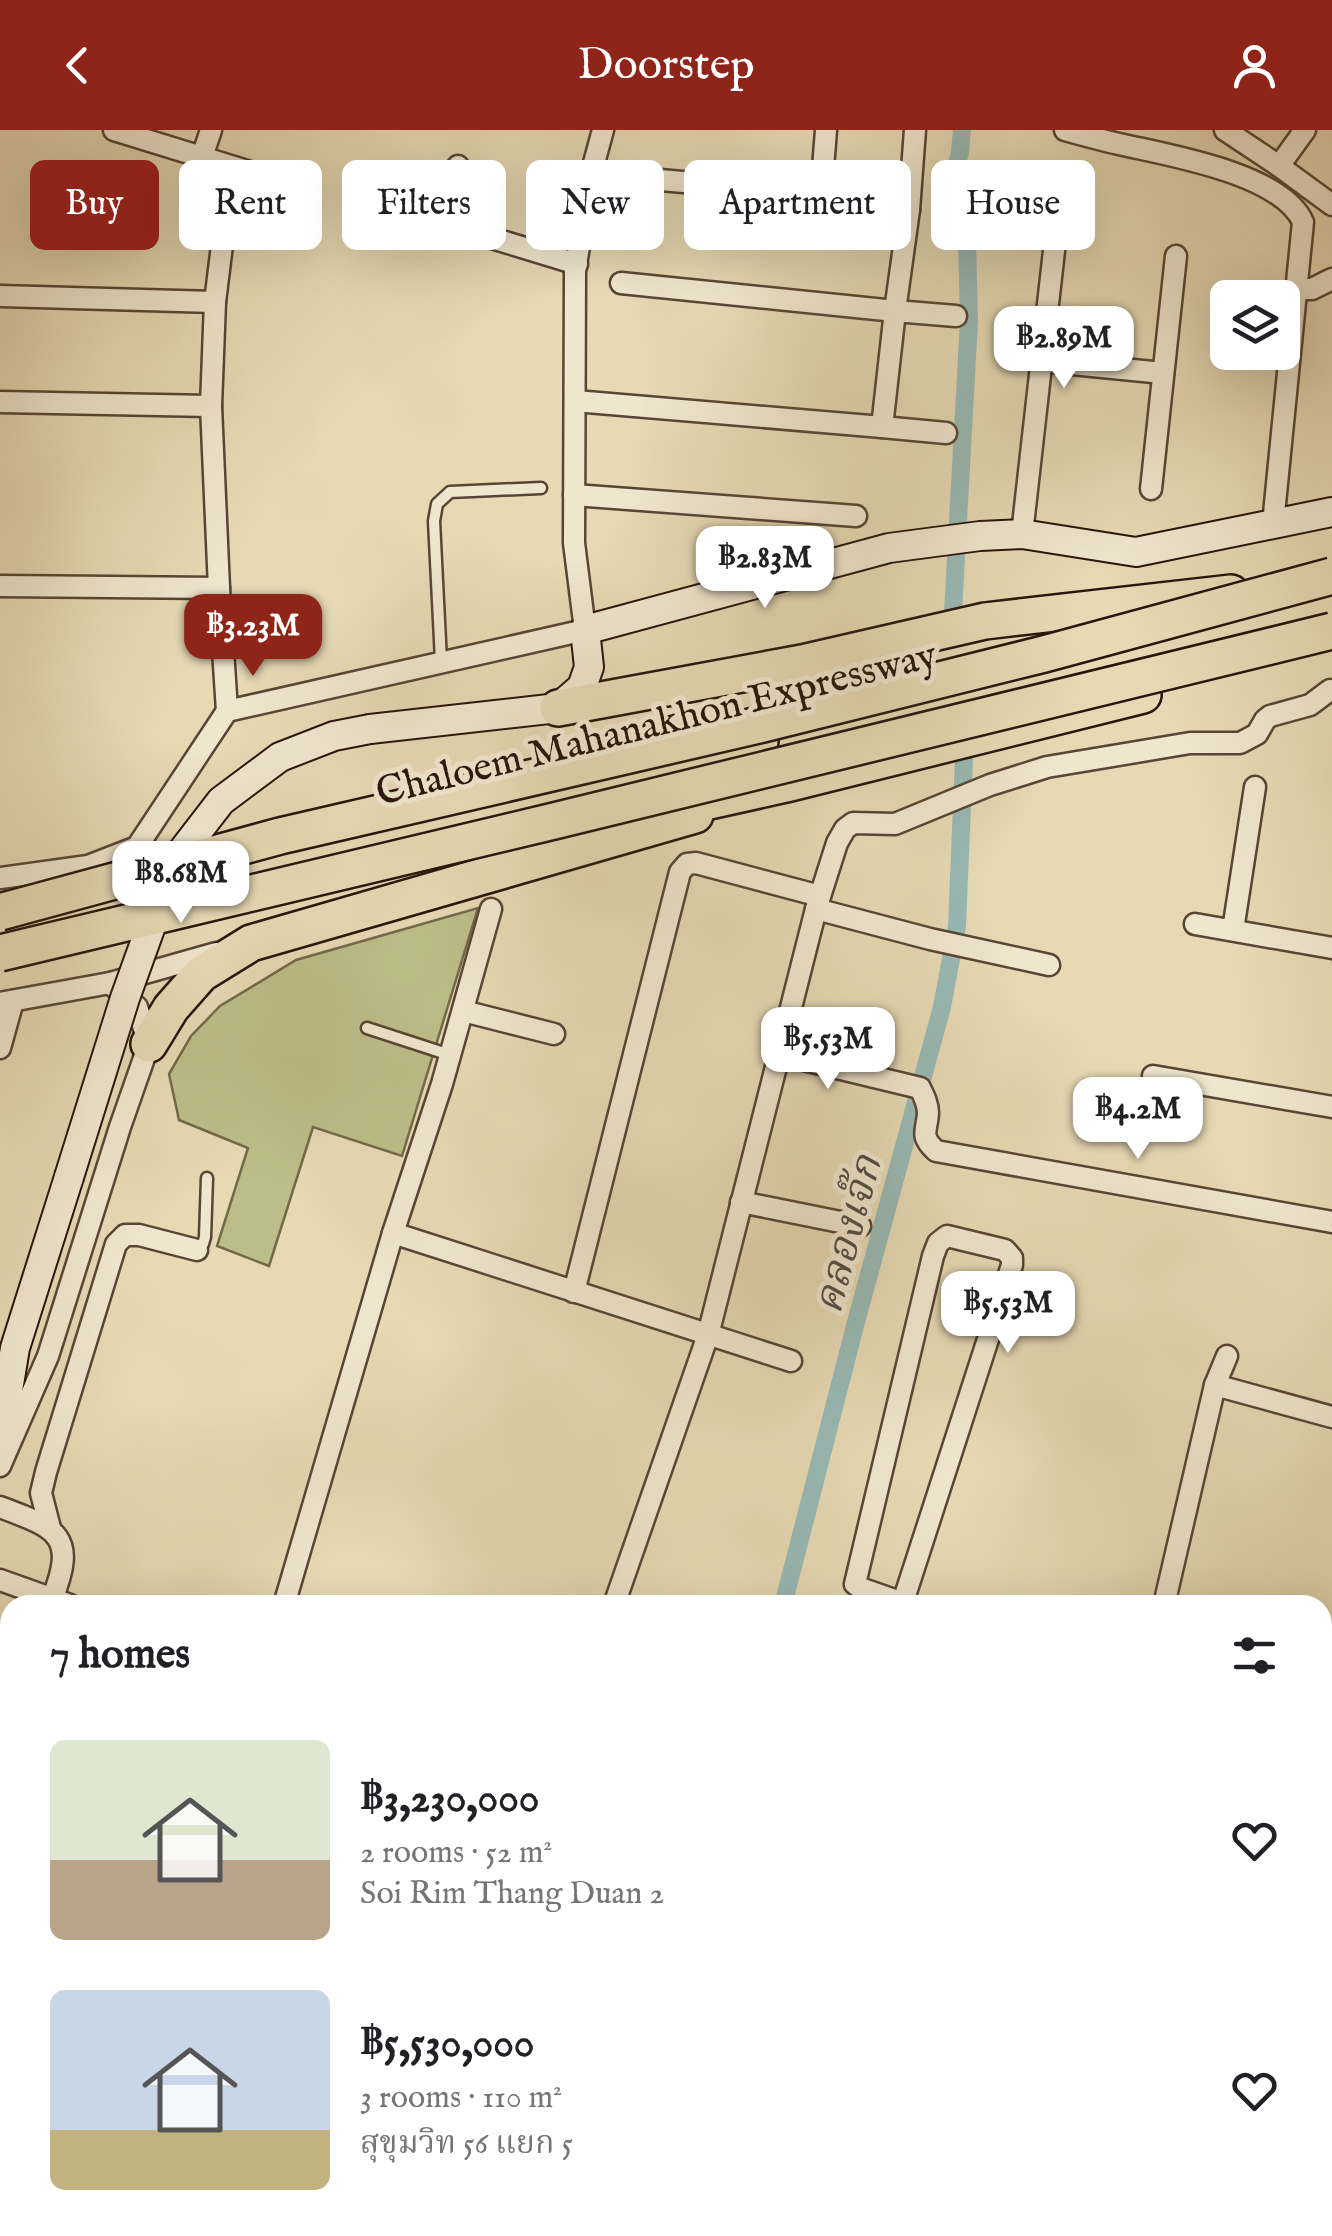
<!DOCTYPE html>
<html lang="en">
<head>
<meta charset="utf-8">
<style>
	:root { --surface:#fff; --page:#f6f6f6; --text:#202124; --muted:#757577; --accent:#8f2418 }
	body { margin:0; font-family:"IM FELL English","Noto Serif Thai",serif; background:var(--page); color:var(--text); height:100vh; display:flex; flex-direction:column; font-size:38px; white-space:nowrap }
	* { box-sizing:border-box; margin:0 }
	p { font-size:32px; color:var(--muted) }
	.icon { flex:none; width:55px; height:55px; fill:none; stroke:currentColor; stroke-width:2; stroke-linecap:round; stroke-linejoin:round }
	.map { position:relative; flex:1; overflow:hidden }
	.panel { position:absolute; left:0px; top:1465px; width:1332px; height:642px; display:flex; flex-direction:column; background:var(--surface); border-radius:30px 30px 0 0; box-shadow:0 10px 40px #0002 }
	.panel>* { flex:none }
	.top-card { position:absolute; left:30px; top:30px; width:1272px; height:90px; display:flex; gap:20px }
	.controls { position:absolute; left:1210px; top:150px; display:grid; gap:20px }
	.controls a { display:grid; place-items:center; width:90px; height:90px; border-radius:15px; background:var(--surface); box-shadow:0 10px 40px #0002; font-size:50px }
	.price { position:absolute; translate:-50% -85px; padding:0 22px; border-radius:20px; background:#fff; color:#222; font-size:32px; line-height:65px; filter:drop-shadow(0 2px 5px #0008) }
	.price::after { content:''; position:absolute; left:50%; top:60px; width:30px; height:22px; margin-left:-15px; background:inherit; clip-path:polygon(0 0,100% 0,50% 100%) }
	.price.selected { background:var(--accent); color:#fff }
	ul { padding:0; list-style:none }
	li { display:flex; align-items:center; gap:30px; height:250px; padding:0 50px }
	li span { display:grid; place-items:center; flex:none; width:280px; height:200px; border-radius:15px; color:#555 }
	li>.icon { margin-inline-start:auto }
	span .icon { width:120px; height:120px; fill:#fffc; stroke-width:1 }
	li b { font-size:42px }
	h2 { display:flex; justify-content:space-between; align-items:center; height:120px; padding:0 50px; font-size:42px }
	.tag { padding:0 35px; border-radius:15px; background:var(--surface); box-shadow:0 10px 40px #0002; font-size:35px; line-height:90px }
	.tag.selected { background:var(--accent); color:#fff }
	header { display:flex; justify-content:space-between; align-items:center; height:130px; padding:0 50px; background:var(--accent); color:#fff; font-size:45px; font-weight:600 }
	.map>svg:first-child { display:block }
</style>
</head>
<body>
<header><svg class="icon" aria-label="back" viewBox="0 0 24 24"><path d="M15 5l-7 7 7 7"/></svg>Doorstep<svg class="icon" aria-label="person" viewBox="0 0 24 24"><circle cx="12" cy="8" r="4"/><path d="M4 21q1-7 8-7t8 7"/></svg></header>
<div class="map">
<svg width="1332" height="2106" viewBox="0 0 1332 2106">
	<rect width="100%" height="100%" fill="#e6d9b4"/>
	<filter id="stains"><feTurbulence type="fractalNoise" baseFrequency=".002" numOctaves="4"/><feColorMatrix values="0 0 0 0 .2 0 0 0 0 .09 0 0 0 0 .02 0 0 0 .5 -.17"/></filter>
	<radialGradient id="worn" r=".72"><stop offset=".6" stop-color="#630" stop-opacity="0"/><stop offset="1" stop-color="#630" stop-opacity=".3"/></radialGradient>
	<!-- green -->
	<polygon fill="#bcbd88" stroke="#72694a" stroke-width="2.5" points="478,778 402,1026 313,997 269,1136 217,1116 248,1018 179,990 169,944 191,906 220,876 296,830"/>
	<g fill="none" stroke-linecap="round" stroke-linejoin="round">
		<!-- canal -->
		<g stroke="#98b9b5" stroke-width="18">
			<polyline points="953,482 969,191 967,107 950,59 960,22 962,0"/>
			<polyline points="783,1475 856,1192 942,877 957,796 964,628"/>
			<polyline points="621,2106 623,2098"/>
		</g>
		<defs>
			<g id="lane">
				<polyline points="441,531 434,391 437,374 450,362 541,358"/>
				<polyline points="367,898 450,925"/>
				<polyline points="197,1119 203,1114 205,1107 207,1048"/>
			</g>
			<g id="street">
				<polyline points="114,0 260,45"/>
				<path d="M 1065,0 C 1083,5 1101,10 1119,14 C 1167,25 1281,43 1303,92 L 1273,394"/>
				<polyline points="1225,0 1279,36 1332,75"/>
				<polyline points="202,27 211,0"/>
				<path d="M 458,36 C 452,53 439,77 446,94 L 577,134"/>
				<polyline points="1279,36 1305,0"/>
				<polyline points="591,44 821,64"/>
				<polyline points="909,80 915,0"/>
				<polyline points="621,153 895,181 909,80 821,64 826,0"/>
				<polyline points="1296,159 1312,159 1332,149"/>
				<polyline points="0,166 215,172 211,276 219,458 227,581"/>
				<polyline points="215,172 225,91"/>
				<polyline points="1042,231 1163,243"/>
				<polyline points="575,271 882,297 895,181 956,186"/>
				<polyline points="0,272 211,276"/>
				<polyline points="882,297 946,303"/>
				<polyline points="1151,359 1176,126"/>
				<polyline points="574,365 856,386"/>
				<polyline points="1022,404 1055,112"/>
				<polyline points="0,456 219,458"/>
				<polyline points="0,748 88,736 137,717 227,581 585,500 574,413 575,141 591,44 603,0"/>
				<polyline points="816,779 930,809 1049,835"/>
				<polyline points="1195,794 1332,818"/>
				<polyline points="1233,800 1255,657"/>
				<polyline points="0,873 110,853 216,823"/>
				<polyline points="463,881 554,904"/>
				<polyline points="0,918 13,871"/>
				<path d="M 779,924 L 920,958 C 924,966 928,974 928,983 C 927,1002 919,1005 936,1021 L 1332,1092"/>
				<polyline points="1153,946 1332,977"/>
				<polyline points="741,1072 860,1096"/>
				<polyline points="393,1103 791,1231"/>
				<polyline points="574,1162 680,742 687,734 696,733 820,766"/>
				<polyline points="1215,1255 1332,1287"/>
				<polyline points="0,1336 48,1226 120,997 149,914 137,877 110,853"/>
				<path d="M 0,1377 C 56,1398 78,1405 52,1469"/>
				<polyline points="50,1398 41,1363 46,1342 116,1114 125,1105 139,1105 197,1120"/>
				<polyline points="0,1450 70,1475"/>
				<polyline points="284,1475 393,1103 442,954 491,779"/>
				<polyline points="614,1475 708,1205 816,779 837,713 845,699 853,693 895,694 990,655 1047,637 1190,613 1240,613 1257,604 1265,590 1270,586 1310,575 1330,560"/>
				<polyline points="902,1475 1012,1135 1012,1128 1005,1120 947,1106 938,1113 933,1126 855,1454 860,1458 903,1473"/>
				<polyline points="1164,1475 1215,1255 1227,1226"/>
				<polyline points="0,1507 10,1512"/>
				<polyline points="1322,1621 1332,1624"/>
				<polyline points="0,1747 10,1750"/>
				<polyline points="0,1816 10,1820"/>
				<polyline points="1322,1845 1332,1814"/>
				<polyline points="330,2098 350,2106"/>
				<polyline points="259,2106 263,2098"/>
				<polyline points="546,2106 550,2098"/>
				<polyline points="709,2106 712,2098"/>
				<polyline points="806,2106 809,2098"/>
				<polyline points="984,2106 987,2098"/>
				<polyline points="1245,2106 1247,2098"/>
			</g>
			<g id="secondary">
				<polyline points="370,599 558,578 582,557 589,537 585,500 889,418 980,406 1022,404 1136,422 1332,382"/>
				<polyline points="0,1309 15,1218 69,1047"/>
			</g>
			<g id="highway">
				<polyline points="558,578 802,533 985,491 1231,463"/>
				<polyline points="669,680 786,654 1143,565"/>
				<polyline points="0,803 760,611"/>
				<polyline points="149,914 171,878 201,844 251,813 695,685"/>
			</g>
		</defs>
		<!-- lane casing -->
		<use href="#lane" stroke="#574635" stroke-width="15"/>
		<!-- street casing -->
		<use href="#street" stroke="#574635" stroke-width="25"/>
		<!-- secondary casing -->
		<use href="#secondary" stroke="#27150b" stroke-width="32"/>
		<!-- highway casing -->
		<use href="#highway" stroke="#27150b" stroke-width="40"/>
		<!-- lane -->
		<use href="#lane" stroke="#efe6ce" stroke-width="10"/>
		<!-- street -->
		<use href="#street" stroke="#efe6ce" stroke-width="20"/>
		<!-- secondary -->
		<use href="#secondary" stroke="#efe6ce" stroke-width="28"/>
		<!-- highway -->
		<use href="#highway" stroke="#e6d9b4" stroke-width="35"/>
		<defs>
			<polyline id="secondary-bridge" points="69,1047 125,868 174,732 221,671 280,627 334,606 370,599"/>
			<g id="highway-bridge">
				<polyline points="0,782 280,706 763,594 1044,524 1332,446"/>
				<polyline points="0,823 554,691 1332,501"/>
			</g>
		</defs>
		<!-- secondary-bridge casing -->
		<use href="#secondary-bridge" stroke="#27150b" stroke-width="32" stroke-linecap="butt"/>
		<!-- highway-bridge casing -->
		<use href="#highway-bridge" stroke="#27150b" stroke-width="40" stroke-linecap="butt"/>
		<!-- secondary-bridge -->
		<use href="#secondary-bridge" stroke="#efe6ce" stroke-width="28"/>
		<!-- highway-bridge -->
		<use href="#highway-bridge" stroke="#e6d9b4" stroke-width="35"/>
	</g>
	<g text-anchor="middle" stroke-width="10" stroke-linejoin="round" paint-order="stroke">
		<!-- street labels -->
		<g font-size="40" fill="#27150b" stroke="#efe6ce">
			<text transform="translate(656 592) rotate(-14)" y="14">Chaloem Mahanakhon Expressway</text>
		</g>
		<!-- water labels -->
		<g font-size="42" font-style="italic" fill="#4f4e46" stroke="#efe6ce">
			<text transform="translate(846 1104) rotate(-75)" y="15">คลองเจ๊ก</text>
		</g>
	</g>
	<rect width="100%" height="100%" filter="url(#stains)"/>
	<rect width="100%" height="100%" fill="url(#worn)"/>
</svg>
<div class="controls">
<a><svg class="icon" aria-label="layers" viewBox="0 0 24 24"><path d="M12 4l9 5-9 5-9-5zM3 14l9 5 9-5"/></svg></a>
</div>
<b class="price" style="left:1064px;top:261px">฿2.89M</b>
<b class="price" style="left:765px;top:481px">฿2.83M</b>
<b class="price selected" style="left:253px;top:549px">฿3.23M</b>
<b class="price" style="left:181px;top:796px">฿8.68M</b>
<b class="price" style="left:828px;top:962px">฿5.53M</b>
<b class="price" style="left:1138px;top:1032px">฿4.2M</b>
<b class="price" style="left:1008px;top:1226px">฿5.53M</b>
<div class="top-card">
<a class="tag selected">Buy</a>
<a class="tag">Rent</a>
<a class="tag">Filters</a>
<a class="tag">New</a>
<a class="tag">Apartment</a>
<a class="tag">House</a>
</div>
<section class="panel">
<h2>7 homes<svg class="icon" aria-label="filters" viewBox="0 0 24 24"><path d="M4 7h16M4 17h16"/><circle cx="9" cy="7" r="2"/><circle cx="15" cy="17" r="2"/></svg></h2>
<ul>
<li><span style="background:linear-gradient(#dfe7d0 60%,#b9a48a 0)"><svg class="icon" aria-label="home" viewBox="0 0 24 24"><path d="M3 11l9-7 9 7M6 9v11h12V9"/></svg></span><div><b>฿3,230,000</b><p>2 rooms · 52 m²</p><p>Soi Rim Thang Duan 2</p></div><svg class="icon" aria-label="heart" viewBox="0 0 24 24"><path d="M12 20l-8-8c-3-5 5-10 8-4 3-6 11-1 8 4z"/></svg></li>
<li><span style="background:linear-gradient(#c9d6e8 70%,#c2b280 0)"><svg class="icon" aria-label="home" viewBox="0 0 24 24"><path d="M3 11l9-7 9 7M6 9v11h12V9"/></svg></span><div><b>฿5,530,000</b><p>3 rooms · 110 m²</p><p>สุขุมวิท 56 แยก 5</p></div><svg class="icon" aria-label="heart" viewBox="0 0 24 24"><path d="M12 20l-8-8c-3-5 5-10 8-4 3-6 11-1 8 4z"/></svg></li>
</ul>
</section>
</div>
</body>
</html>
